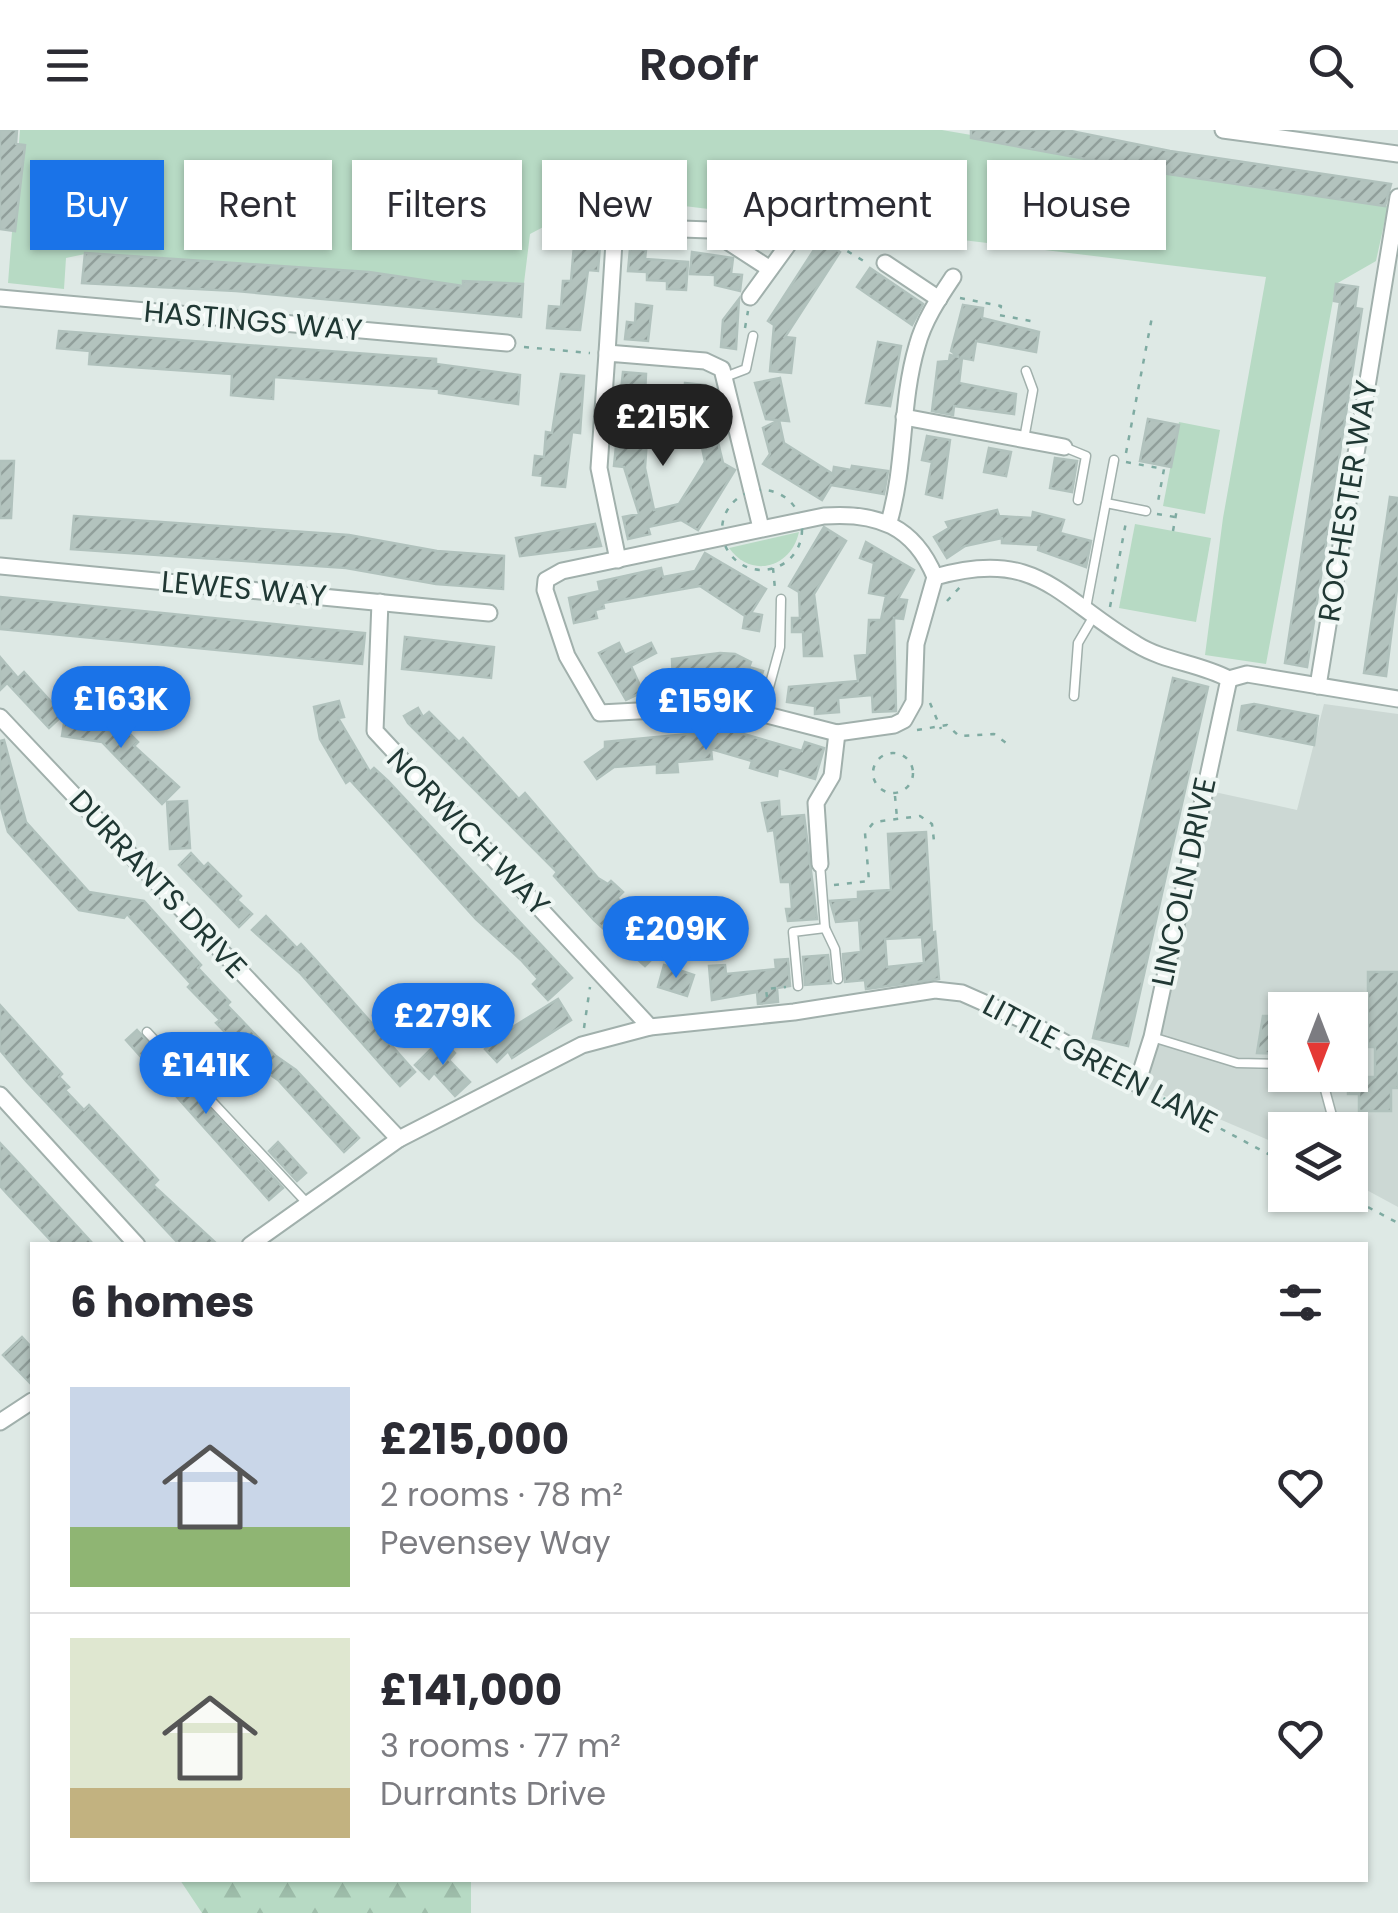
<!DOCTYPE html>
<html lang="en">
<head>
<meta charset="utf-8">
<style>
	:root { --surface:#fff; --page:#f7f7f7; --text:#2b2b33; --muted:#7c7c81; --line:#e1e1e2; --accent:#1a73e8 }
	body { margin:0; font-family:Poppins,sans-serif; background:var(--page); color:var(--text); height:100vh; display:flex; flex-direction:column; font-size:38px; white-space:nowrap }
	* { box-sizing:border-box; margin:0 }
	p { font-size:32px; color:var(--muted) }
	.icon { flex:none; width:55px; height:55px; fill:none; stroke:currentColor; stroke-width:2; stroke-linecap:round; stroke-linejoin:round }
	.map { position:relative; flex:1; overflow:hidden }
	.drawer { position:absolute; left:30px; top:1112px; width:1338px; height:640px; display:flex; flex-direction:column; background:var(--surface); border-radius:0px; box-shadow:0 2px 8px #0004 }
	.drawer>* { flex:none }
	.top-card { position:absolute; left:30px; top:30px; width:1340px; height:90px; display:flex; gap:20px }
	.needle { width:65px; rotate:180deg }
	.controls { position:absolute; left:1268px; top:862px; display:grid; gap:20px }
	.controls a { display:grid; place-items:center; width:100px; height:100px; border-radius:0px; background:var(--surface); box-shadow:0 2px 8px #0004; font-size:50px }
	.price { position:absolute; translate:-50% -85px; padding:0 22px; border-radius:35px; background:var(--accent); color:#fff; font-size:32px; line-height:65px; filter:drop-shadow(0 2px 5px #0008) }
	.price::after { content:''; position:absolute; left:50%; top:60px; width:30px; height:22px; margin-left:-15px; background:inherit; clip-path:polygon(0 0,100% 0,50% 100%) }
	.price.on { background:#222; color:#fff }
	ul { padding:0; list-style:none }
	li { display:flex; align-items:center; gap:30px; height:250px; padding:0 40px }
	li+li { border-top:2px solid var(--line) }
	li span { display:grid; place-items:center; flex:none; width:280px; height:200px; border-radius:0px; color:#555 }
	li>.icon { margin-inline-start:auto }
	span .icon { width:120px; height:120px; fill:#fffc; stroke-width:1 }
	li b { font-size:42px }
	h2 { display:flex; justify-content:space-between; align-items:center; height:120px; padding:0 40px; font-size:42px }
	.tag { padding:0 35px; border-radius:0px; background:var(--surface); box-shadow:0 2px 8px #0004; font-size:35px; line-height:90px }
	.tag.on { background:var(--accent); color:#fff }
	header { display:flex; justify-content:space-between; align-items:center; height:130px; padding:0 40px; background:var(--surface); font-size:45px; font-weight:600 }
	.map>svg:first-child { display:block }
</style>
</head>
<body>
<header><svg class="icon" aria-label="menu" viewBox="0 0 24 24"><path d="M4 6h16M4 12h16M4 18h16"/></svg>Roofr<svg class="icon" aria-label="search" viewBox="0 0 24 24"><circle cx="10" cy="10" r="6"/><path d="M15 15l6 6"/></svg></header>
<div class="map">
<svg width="1398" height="1783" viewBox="0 0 1398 1783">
	<defs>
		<pattern id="forest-firs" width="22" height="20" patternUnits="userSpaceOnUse" patternTransform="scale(2.5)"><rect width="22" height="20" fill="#b7dac4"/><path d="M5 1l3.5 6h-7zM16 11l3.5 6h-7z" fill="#9dbca9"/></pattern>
		<pattern id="building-hatch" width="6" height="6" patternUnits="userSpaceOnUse" patternTransform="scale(2.5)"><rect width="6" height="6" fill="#b3c3be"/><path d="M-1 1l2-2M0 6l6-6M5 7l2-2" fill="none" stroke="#919f9b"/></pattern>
	</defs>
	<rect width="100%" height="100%" fill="#dee9e5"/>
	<!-- built -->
	<path fill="#ccd8d4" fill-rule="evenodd" d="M 1324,574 L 1398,584 L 1398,1077 L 1350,1051 L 1350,1000 L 1285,1000 L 1285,1017 L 1137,954 L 1196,658 L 1297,680 ZM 1285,880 L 1350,880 L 1350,945 L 1285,945 Z"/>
	<!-- green -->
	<g fill="#b7dac4">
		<polygon points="20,0 942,0 1388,76 1376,131 1336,154 1266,534 1205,525 1223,388 1266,147 643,71 572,82 530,104 524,153 464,152 460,156 369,142 85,124 66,128 64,159 8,153"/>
		<polygon points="1179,292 1220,300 1205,384 1163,376"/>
		<polygon points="1135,394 1211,408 1196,492 1119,478"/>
		<path d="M 799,402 C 791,438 751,449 729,418 Z"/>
	</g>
	<!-- forest -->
	<polygon fill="url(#forest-firs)" points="180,1750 471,1750 471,1783 202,1783"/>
	<!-- building -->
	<g fill="url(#building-hatch)" stroke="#b1c2bd" stroke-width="2.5" fill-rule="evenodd">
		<polygon points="0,0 17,0 16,14 25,15 15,101 0,99"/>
		<polygon points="971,0 1066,0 1170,21 1391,54 1385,76 1168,44 971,8"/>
		<polygon points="575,103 595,105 595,115 600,115 598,141 588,140 580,200 547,198 549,176 561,177 563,151 571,151"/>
		<polygon points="821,109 840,122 785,207 795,208 791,243 770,241 774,195 768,191"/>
		<polygon points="630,119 646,120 645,129 688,132 686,160 667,159 667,151 647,150 647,142 628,141"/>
		<polygon points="692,122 733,128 731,144 742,145 740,161 715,155 715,145 690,144"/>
		<polygon points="85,123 369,142 463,156 463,151 523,154 521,187 236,161 82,153"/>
		<polygon points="870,138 923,174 912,195 857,157"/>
		<polygon points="1336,154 1358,157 1355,178 1362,179 1307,537 1285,533 1340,172 1334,171"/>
		<polygon points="739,169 736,219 721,217 723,190"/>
		<polygon points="636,174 652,176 648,211 625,209 627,192 635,193"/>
		<polygon points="963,175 983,178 982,188 1039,202 1036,222 976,211 973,230 962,228 959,253 1016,264 1014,284 954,276 953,285 932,281 938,232 949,231 950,225 959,227 951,221"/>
		<polygon points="59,201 436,229 436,234 520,245 518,274 439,263 439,259 274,247 273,269 231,265 232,244 89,234 90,221 57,218"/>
		<polygon points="878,212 901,216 890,276 866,273"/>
		<polygon points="623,242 646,244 645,264 650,265 645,338 654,380 679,374 696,347 705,332 700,308 716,304 723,333 735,340 698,400 681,390 648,397 650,404 628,409 623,387 639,384 624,337 614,336 617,306 623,307 628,261 621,261"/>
		<polygon points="561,244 584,246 580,303 572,302 565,357 542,355 543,346 533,345 535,326 544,327 546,302 552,303"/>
		<polygon points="780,248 789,291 766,289 755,253"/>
		<polygon points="685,253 705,255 704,261 713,262 711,284 683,281"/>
		<polygon points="1148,289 1179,295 1171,337 1140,331"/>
		<polygon points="779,290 784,313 833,344 834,337 851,340 852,336 888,341 884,364 831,355 822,370 763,334 770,324 763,298"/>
		<polygon points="927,306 950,310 942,368 926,364 932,332 922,330"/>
		<polygon points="989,318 1011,322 1006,346 984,342"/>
		<polygon points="1055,328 1077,331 1072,362 1050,358"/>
		<polygon points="0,331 14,331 11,388 0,388"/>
		<polygon points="1390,367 1398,368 1398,451 1386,546 1364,543"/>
		<polygon points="997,380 999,386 1032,388 1033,382 1064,390 1060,403 1091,411 1086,437 1038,420 1039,415 1002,413 1002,408 965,416 947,428 934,407 949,398 946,392"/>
		<polygon points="74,386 349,405 437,421 504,426 503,459 436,454 346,438 71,419"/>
		<polygon points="595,394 601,416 520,426 516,408"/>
		<polygon points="824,397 846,411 814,464 822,526 804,526 803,502 792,502 792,488 800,488 799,462 789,456"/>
		<polygon points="866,412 914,440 898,469 907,470 903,489 894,488 896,581 873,582 872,565 838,568 839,582 815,584 815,576 787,572 789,557 858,551 855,526 867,525 869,490 881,490 886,466 869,463 874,433 860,428"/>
		<polygon points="705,423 766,459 751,483 762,485 759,501 743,498 745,486 700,456 603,473 604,478 595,480 597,488 574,493 569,468 600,461 598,452 661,438 663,447 695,441"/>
		<polygon points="0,467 365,503 362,534 0,499"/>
		<polygon points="405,507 494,517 491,548 402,539"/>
		<polygon points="619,513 625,525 651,513 656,523 631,536 643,562 626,570 599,523"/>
		<polygon points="720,523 735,524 751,532 749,537 763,541 756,563 727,555 704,557 703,550 673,552 672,529"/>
		<polygon points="0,527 18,548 24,542 63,585 49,598 7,553 0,560"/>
		<polygon points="1173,548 1208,557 1128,916 1093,908"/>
		<polygon points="339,571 344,587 338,588 370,642 374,638 388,651 572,848 548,870 533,854 538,849 521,830 476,789 350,650 346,653 320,609 314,577"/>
		<polygon points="1254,574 1318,586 1314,615 1238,600 1242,576"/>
		<polygon points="418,578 423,587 429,582 459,612 463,608 519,669 525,663 598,748 608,754 611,751 623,762 617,768 665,816 645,836 594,790 554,746 557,742 408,593 404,586"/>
		<polygon points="66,581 83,583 82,589 119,593 138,612 134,616 179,657 162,674 102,612 62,606"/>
		<polygon points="730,600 802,621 805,612 824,618 815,649 778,638 777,646 750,638 752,631 711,619 712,629 677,632 678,642 657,643 657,634 614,637 597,649 585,632 605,618 605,612"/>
		<polygon points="4,610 26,692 89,762 144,771 201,835 198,838 230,872 227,875 276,926 296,940 359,1008 344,1022 278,950 259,937 216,893 220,890 188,857 191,854 127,784 124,788 79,780 8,702 0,674 0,611"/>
		<polygon points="187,671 190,718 170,719 167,672"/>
		<polygon points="779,671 780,687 804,685 817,789 788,791 786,779 792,779 790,752 781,752 774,700 768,701 762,673"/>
		<path d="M 926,702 L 932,803 L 935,802 L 939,849 L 866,859 L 865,850 L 845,852 L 843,824 L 861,822 L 859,790 L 836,792 L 830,771 L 858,769 L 858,762 L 891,760 L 888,704 ZM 922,807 L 924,833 L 887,837 L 885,809 Z"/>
		<polygon points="191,723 204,737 208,733 241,766 237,770 252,784 239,797 179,735"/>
		<polygon points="266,786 297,818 301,814 314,828 415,942 400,956 300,843 252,800"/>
		<polygon points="828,825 831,853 805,855 803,827"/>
		<polygon points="788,829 790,856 777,858 778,872 758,874 757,862 712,870 709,836 725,835 726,844 776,839 775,830"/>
		<polygon points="664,835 694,845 687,866 658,857"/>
		<polygon points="1368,842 1398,842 1398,958 1391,958 1391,981 1359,981 1359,964 1348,964 1348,947 1375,947 1375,917 1368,917"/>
		<polygon points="558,869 571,890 512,928 508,921 497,932 485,919 500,905"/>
		<polygon points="0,875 62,944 59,947 69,957 65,960 84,980 89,975 158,1050 153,1055 218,1115 180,1115 26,951 0,920"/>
		<polygon points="1263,886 1285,886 1285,924 1257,923"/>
		<polygon points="137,900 283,1058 269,1070 126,910"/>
		<polygon points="441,909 455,923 449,930 470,952 455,966 434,943 429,949 415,935"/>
		<polygon points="278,1012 306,1043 297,1051 269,1021"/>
		<polygon points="0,1013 18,1032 94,1115 55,1115 10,1067 0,1056"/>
		<polygon points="22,1207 32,1218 32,1255 3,1225"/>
	</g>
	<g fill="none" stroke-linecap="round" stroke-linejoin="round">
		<defs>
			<g id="service">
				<polyline points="725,247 746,239 753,206"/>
				<polyline points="1024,309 1033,260 1026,241"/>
				<polyline points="1064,317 1086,326 1078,370"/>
				<polyline points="1106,373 1146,381"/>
				<polyline points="1086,478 1114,330"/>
				<polyline points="1074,566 1078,513 1095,484"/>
				<polyline points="762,583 780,517 781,469"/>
				<polyline points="825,798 835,819 838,849"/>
				<polyline points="798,856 793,802 825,798 820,734"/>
				<polyline points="147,902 306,1072"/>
				<polyline points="1152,907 1237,933 1285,934"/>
				<polyline points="1321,945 1334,993"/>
			</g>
			<g id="minor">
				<polyline points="1223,0 1398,24"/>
				<polyline points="885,133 939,169"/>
				<polyline points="750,167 798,101"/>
				<polyline points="0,168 507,213"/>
				<polyline points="607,223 614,112 625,97 710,100 770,139"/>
				<polyline points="904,287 1064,317"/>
				<path d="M 889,392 C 906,334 900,274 917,216 C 924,190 939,168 953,147"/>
				<polyline points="618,430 599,338 607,223 705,231 722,239 761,398"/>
				<polyline points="0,436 489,483"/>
				<path d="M 935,447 C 914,396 877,382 824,386 L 562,441 L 546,450 L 545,460 L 567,526 L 600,583 L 732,576 L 837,603 L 894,595 L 904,590 L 914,572 L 916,514 L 935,447 C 1038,417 1058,468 1136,514 C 1165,532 1199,533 1229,549"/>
				<polyline points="380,472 375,601 650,897"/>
				<polyline points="1229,549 1247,544 1398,569"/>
				<polyline points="1318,556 1398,67"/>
				<polyline points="0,587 399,1009"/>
				<polyline points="820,734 816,673 832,646 837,603"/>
				<polyline points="0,965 137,1115"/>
				<polyline points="250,1115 399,1009 582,915 650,897 794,882 935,860 962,863 1032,894 1137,954 1152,907 1229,549"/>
				<polyline points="0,1292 32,1271"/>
			</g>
		</defs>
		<!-- service casing -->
		<use href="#service" stroke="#a1b0ac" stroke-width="11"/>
		<!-- minor casing -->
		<use href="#minor" stroke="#a1b0ac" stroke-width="19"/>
		<!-- path -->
		<g stroke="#7faba2" stroke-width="2.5" stroke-dasharray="5 8" stroke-linecap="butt">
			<polyline points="814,101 867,133"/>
			<polyline points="960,168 1001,176 999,185 1031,191"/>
			<polyline points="745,198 748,181"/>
			<polyline points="524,217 590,223"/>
			<polyline points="1126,323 1152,187"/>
			<polyline points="1126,332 1164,339 1157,377"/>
			<circle cx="762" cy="400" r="40"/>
			<polyline points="1157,384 1175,387"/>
			<polyline points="1173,401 1177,379"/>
			<polyline points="773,438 775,459"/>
			<polyline points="947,471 961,456"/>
			<polyline points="1110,477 1126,392"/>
			<polyline points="930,573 941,599"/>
			<polyline points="917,600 947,595 959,606 994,604 1009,615"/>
			<circle cx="893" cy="643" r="20"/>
			<polyline points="895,666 897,688"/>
			<polyline points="834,755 869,751 865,703 874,692 920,686 932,694 934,711"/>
			<polyline points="767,867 766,859 786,857"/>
			<polyline points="584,898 590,857"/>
			<polyline points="1152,962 1285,1033"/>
			<polyline points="1345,1065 1398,1093"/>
		</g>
		<!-- service -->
		<use href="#service" stroke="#fff" stroke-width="8"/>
		<!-- minor -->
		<use href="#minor" stroke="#fff" stroke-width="15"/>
	</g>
	<g text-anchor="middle" stroke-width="8" stroke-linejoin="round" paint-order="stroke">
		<!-- street labels -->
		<g font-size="30" fill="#203834" stroke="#eef6f3">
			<text transform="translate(253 191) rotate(5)" y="10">HASTINGS WAY</text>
			<text transform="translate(1348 371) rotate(-81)" y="10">ROCHESTER WAY</text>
			<text transform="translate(244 459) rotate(5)" y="10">LEWES WAY</text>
			<text transform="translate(468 702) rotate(46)" y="10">NORWICH WAY</text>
			<text transform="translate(1184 752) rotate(-78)" y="10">LINCOLN DRIVE</text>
			<text transform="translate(158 754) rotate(47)" y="10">DURRANTS DRIVE</text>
			<text transform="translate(1100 934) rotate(28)" y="10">LITTLE GREEN LANE</text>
		</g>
	</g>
</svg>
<div class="controls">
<a><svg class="needle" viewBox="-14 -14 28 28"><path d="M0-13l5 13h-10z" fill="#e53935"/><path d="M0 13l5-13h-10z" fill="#7c7c81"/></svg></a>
<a><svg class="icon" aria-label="layers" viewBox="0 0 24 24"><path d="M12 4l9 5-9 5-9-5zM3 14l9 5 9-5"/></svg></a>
</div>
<b class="price on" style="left:663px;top:339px">£215K</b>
<b class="price" style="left:121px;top:621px">£163K</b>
<b class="price" style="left:706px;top:623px">£159K</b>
<b class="price" style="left:676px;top:851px">£209K</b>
<b class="price" style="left:443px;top:938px">£279K</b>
<b class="price" style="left:206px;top:987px">£141K</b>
<div class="top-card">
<a class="tag on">Buy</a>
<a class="tag">Rent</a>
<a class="tag">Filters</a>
<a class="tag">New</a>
<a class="tag">Apartment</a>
<a class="tag">House</a>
</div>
<section class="drawer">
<h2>6 homes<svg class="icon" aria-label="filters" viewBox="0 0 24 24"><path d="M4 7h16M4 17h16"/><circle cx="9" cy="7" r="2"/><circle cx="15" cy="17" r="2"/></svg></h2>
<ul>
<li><span style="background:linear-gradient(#c9d6e8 70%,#8fb573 0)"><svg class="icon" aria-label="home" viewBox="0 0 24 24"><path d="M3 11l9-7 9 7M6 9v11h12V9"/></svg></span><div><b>£215,000</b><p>2 rooms · 78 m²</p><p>Pevensey Way</p></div><svg class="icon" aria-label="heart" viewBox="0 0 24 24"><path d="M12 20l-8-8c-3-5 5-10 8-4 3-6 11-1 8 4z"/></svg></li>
<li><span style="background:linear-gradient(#dfe7d0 75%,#c2b280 0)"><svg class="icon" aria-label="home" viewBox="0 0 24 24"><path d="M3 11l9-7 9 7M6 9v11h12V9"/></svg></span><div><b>£141,000</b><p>3 rooms · 77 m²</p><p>Durrants Drive</p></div><svg class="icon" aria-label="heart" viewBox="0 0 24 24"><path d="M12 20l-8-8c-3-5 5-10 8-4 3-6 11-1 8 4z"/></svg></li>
</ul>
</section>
</div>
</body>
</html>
